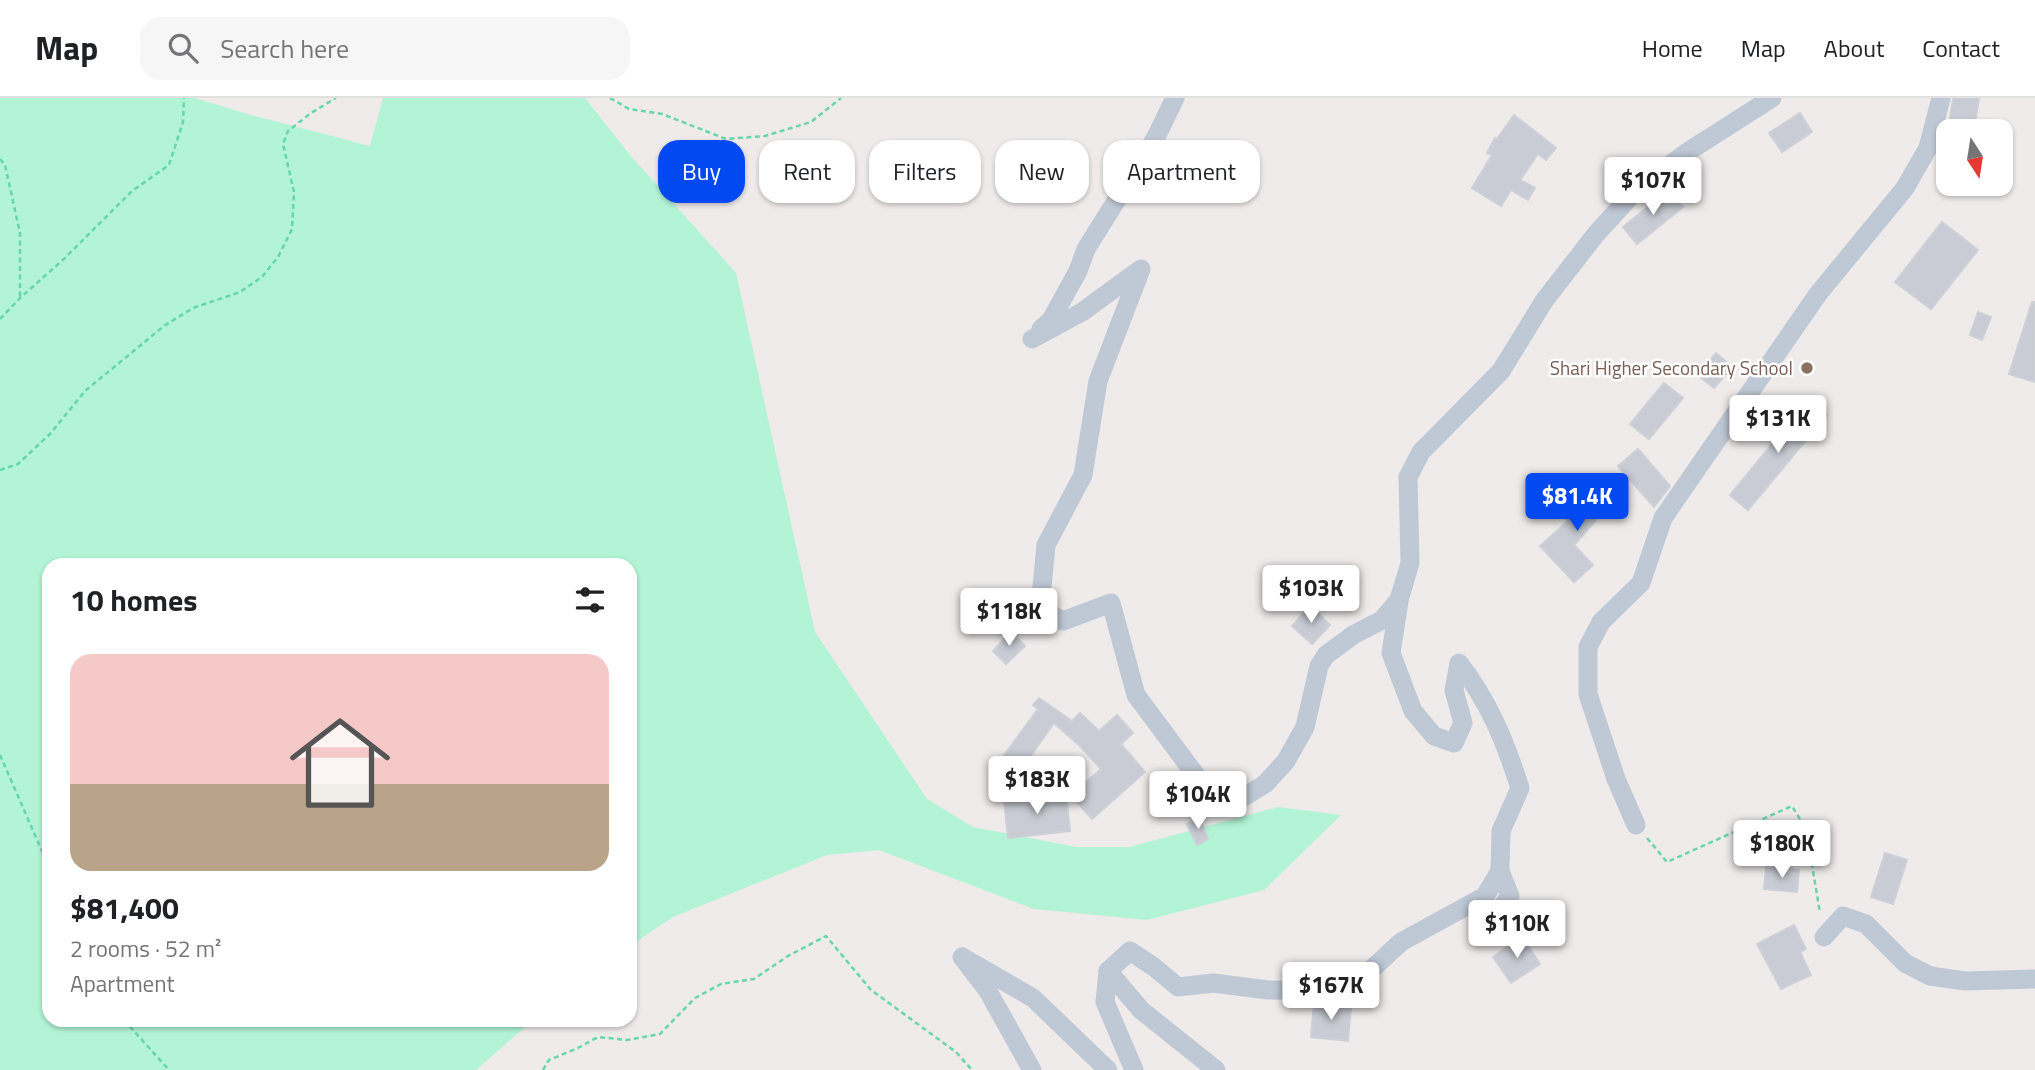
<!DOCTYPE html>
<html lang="en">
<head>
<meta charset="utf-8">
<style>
	:root { --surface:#fff; --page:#f6f6f6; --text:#202124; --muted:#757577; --line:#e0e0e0; --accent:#0349f1 }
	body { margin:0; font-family:"Titillium Web",sans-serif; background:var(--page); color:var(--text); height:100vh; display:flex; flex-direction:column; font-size:26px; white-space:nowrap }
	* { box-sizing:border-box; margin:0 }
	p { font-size:23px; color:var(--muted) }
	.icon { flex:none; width:38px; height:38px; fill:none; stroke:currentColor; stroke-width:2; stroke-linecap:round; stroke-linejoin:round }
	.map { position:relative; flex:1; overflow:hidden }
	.panel { position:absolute; left:42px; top:460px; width:595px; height:469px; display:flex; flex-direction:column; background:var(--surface); border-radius:21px; box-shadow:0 2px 5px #0004 }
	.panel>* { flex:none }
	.top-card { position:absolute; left:658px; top:42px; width:665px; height:63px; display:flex; gap:14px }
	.needle { width:46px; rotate:168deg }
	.controls { position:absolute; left:1936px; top:21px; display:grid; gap:14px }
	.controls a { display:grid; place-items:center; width:77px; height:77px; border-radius:14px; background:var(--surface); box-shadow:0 2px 5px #0004; font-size:35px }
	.price { position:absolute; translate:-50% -60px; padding:0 16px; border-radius:7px; background:#fff; color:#222; font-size:23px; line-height:46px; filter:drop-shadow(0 2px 4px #0008) }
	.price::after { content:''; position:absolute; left:50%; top:42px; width:21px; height:16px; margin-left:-10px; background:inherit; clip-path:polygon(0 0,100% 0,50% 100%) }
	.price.selected { background:var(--accent); color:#fff }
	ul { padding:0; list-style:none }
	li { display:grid; align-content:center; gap:14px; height:371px; padding:0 28px }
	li+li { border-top:2px solid var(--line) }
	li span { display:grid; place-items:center; height:217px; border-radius:21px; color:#555 }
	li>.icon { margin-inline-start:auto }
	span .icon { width:126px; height:126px; fill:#fffc; stroke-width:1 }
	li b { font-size:30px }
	h2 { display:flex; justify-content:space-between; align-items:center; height:84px; padding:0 28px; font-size:30px }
	.tag { padding:0 24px; border-radius:21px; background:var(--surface); box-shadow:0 2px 5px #0004; font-size:24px; line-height:63px }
	.tag.selected { background:var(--accent); color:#fff }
	header { display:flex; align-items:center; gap:42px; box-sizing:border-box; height:98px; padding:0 35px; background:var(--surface); border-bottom:2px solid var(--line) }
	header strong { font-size:33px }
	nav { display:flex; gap:38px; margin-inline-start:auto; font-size:24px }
	.search { width:490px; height:63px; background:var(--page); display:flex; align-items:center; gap:18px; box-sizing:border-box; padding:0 24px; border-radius:21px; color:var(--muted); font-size:26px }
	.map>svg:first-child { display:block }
</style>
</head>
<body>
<header>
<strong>Map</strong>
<div class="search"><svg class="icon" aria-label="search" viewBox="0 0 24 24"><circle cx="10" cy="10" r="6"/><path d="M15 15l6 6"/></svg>Search here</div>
<nav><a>Home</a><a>Map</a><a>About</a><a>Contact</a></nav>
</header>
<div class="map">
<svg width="2035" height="972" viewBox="0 0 2035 972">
	<rect width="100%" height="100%" fill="#efebeb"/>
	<!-- green -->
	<polygon fill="#b2f4d5" points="0,0 195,0 251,17 370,48 383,0 585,0 630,57 736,175 815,534 927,701 973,729 1076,749 1130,749 1278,709 1341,717 1264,792 1147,822 1034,811 879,752 827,757 673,819 630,848 630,467 49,467 49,922 533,922 476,972 0,972"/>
	<!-- building -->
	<g fill="#c9ccd4" stroke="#ced0d8" stroke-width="2">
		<polygon points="1953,0 1979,0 1974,33 1948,33"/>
		<polygon points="1800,15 1812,34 1782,54 1769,35"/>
		<polygon points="1514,17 1556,50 1546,62 1538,56 1520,82 1535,90 1528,102 1511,92 1501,108 1472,90 1492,57 1487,55 1495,40 1497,41"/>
		<polygon points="1021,54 1040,66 1021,95 1003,84"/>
		<polygon points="1669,92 1683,109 1637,146 1623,129"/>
		<polygon points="1942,124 1978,152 1931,211 1895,184"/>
		<polygon points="2032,204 2035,204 2035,284 2009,276"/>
		<polygon points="1978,214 1991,219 1982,242 1970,237"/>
		<polygon points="1716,255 1732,269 1714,290 1698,277"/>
		<polygon points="1664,285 1683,300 1649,341 1630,326"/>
		<polygon points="1808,302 1827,317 1748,412 1730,397"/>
		<polygon points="1638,351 1670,388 1654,409 1618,368"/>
		<polygon points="1595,385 1614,402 1574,447 1593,467 1574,484 1540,448 1568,423 1565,420"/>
		<polygon points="1310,508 1330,527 1312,546 1292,528"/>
		<polygon points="1011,534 1025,548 1006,566 993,553"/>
		<polygon points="1039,600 1072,623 1080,615 1099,633 1117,617 1133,635 1121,646 1145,674 1092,721 1071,697 1101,671 1080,648 1054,625 1015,680 997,667 1038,611 1033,607"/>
		<polygon points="1066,696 1070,733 1008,740 1004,703"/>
		<polygon points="1199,720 1208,741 1197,747 1187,726"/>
		<polygon points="1885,755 1907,762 1893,806 1871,799"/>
		<polygon points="1766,769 1799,772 1797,794 1764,791"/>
		<polygon points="1794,827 1806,851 1800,854 1811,877 1781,891 1757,846"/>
		<polygon points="1522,839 1540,866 1511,885 1493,859"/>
		<polygon points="1314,905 1351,908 1348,943 1311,939"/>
	</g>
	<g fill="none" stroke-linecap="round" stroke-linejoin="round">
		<!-- path -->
		<g stroke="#67d5af" stroke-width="2.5" stroke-dasharray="5 3.5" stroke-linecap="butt">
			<polyline points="610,0 629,11 662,16 726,41 765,38 811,24 841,0"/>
			<polyline points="0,61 5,67 20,135 20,200"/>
			<polyline points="0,221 20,200 65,160 132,93 169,67 183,24 184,0"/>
			<polyline points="0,372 18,366 50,336 85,293 164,228 193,210 240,194 262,179 278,159 292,131 294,94 283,46 288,33 311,15 336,0"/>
			<polyline points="0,657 49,769"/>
			<polyline points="1647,740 1667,764 1792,708 1806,731 1820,815"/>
			<polyline points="124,922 169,972"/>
			<polyline points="543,972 549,962 578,950 598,939 627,942 660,936 695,900 721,886 754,881 788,858 826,838 871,892 956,954 972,972"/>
		</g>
		<!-- minor -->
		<g stroke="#bfc8d5" stroke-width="19">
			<polyline points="1041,231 1051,222 1078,173 1086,151 1156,39 1175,0"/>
			<polyline points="1032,241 1082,214 1141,171 1098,283 1083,377 1046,447 1040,511 1063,523 1111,505 1136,597 1212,699 1237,703 1265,686 1286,663 1305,629 1319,568 1326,557 1353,537 1382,522 1399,502 1410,465 1408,379 1421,354 1501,273 1544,203 1596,136 1638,90 1689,53 1772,0"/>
			<path d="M 1399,503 L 1391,555 L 1413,613 L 1434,638 L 1454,645 L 1463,625 L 1454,592 L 1459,565 C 1489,604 1505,643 1520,690 L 1501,733 L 1500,773 L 1510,798 L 1485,832"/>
			<polyline points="1636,727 1616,681 1588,596 1588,549 1601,524 1641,485 1663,420 1818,196 1905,90 1928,50 1941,0"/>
			<polyline points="1824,839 1843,818 1866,826 1905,865 1930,878 1965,883 2035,881"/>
			<polyline points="1108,873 1141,912 1216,972"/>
			<polyline points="1032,972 988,893 962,859 1033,900 1108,972"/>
			<polyline points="1134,972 1105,904 1108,873 1130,853 1154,869 1178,889 1213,885 1268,892 1344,893 1372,871 1401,844 1485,798 1500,773"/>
		</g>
	</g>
	<!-- markers -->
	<circle fill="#8d6e63" stroke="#fff" stroke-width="2.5" cx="1807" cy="270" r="7"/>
	<g text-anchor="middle" stroke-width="5" stroke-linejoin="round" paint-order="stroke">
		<!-- education labels -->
		<g font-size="19" fill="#785e54" stroke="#fff" text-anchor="end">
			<text x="1793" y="277">Shari Higher Secondary School</text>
		</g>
	</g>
</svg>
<div class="controls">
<a><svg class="needle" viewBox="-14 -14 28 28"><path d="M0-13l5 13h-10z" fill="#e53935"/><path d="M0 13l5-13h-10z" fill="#757577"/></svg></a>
</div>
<b class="price" style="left:1653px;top:119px">$107K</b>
<b class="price" style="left:1778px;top:357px">$131K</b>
<b class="price selected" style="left:1577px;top:435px">$81.4K</b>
<b class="price" style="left:1311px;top:527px">$103K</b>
<b class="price" style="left:1009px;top:550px">$118K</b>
<b class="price" style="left:1037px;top:718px">$183K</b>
<b class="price" style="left:1198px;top:733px">$104K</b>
<b class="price" style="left:1782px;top:782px">$180K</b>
<b class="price" style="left:1517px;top:862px">$110K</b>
<b class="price" style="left:1331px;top:924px">$167K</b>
<div class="top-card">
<a class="tag selected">Buy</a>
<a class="tag">Rent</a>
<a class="tag">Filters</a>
<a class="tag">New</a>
<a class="tag">Apartment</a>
</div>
<section class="panel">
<h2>10 homes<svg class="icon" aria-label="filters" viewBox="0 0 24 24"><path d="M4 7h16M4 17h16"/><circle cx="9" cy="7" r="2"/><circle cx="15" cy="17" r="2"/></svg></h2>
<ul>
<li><span style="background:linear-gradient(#f6c9c9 60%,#b9a48a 0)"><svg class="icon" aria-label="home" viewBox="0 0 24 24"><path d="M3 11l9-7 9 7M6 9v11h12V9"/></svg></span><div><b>$81,400</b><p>2 rooms · 52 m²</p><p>Apartment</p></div></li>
</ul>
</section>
</div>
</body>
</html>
